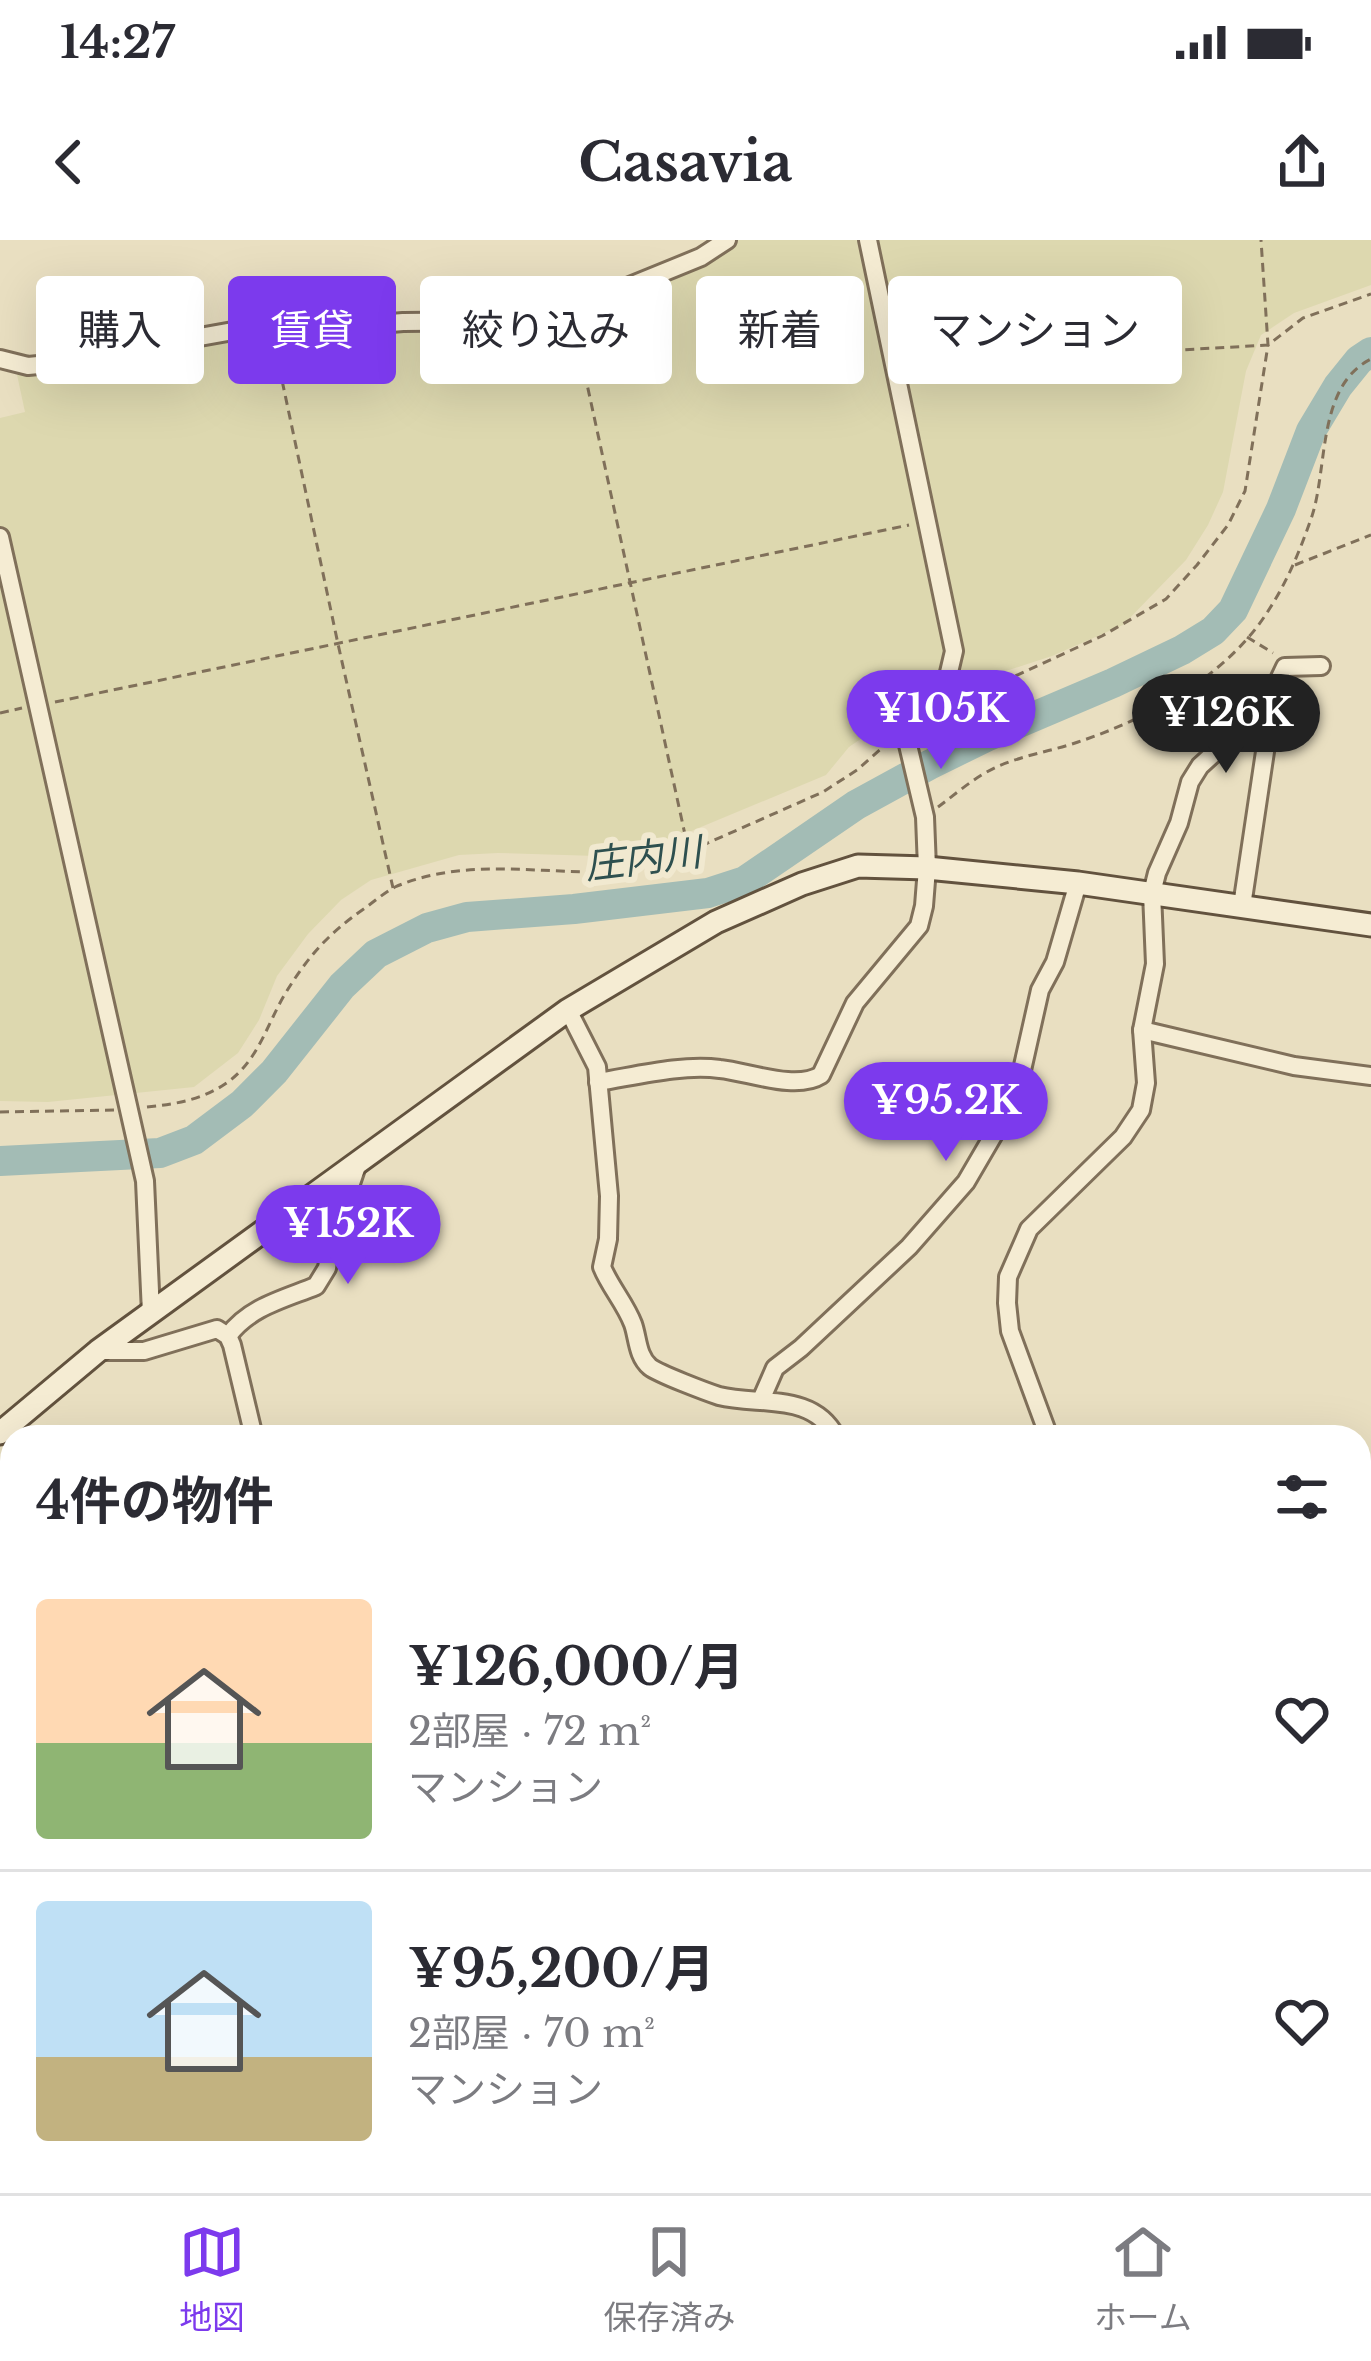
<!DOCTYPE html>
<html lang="ja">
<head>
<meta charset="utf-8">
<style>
	:root { --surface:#fff; --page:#f2f2f3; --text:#2b2b33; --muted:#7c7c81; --line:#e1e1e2; --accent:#7c3aed }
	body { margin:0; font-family:"Libre Baskerville","Noto Sans JP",serif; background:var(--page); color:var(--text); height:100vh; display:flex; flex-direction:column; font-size:45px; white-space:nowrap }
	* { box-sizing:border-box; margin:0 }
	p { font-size:39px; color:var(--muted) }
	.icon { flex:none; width:66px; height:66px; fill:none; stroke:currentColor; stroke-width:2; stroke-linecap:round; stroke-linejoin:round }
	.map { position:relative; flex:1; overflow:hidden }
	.sheet { position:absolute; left:0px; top:1185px; width:1371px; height:768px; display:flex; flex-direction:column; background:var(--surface); border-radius:36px 36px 0 0; box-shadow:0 12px 48px #0002 }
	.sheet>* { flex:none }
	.hud { position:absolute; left:36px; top:36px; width:1299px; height:108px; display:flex; gap:24px }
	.price { position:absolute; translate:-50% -102px; padding:0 27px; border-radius:42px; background:var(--accent); color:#fff; font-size:39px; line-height:78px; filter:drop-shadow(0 3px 6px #0008) }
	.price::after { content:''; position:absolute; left:50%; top:72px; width:36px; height:27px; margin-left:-18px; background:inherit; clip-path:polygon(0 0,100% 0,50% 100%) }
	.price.on { background:#222; color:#fff }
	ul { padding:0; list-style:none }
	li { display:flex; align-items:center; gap:36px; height:300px; padding:0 36px }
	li+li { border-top:3px solid var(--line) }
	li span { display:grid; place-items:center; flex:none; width:336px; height:240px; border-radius:12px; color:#555 }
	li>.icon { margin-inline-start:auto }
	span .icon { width:144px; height:144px; fill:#fffc; stroke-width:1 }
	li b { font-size:51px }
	h2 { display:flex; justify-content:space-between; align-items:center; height:144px; padding:0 36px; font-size:51px }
	.chip { padding:0 42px; border-radius:12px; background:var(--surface); box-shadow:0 12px 48px #0002; font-size:42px; line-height:108px }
	.chip.on { background:var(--accent); color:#fff }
	.status { display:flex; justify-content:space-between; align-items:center; height:84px; padding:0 60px; background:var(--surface); direction:ltr }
	.status svg { height:33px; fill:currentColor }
	header { display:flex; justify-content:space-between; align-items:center; height:156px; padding:0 36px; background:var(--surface); font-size:54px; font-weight:800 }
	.dock { display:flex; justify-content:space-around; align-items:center; height:168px; border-top:3px solid var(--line); background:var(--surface); font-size:33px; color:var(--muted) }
	.dock a { display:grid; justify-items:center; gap:6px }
	.dock .on { color:var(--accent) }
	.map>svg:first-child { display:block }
</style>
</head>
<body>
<div class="status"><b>14:27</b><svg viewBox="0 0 49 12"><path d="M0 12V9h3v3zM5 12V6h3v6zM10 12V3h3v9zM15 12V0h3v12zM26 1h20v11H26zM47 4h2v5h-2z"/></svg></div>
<header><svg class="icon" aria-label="back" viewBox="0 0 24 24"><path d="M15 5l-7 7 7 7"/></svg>Casavia<svg class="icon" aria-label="share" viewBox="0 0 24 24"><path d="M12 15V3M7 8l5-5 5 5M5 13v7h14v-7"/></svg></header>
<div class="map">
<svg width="1371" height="1953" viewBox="0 0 1371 1953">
	<rect width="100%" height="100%" fill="#e9dfc1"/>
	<!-- farmland -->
	<polygon fill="#ddd8af" points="738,0 1371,0 1371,45 1294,73 1261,95 1246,131 1223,252 1208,285 1186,320 1123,385 1052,416 919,459 849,507 826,535 629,617 498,613 459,615 371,640 341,660 308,694 277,736 259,780 238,813 194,847 48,862 0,861 0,178 25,172 16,130 255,95 493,87 707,21"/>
	<!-- water -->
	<polygon fill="#a3bcb5" stroke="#6c8882" stroke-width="3" points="46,1941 383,1941 358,1953 39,1953"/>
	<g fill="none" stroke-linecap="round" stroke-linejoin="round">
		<!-- river -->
		<polyline stroke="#a3bcb5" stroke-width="30" points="0,921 160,913 194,900 242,864 274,832 342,746 376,714 427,688 467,677 574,669 708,653 745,641 856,565 929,525 986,497 1113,443 1182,410 1213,391 1233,370 1281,269 1311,191 1338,146 1359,120 1371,112"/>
		<defs>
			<polyline id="lane" points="1037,1951 1039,1953"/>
			<g id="street">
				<polyline points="0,119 28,126 49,124 255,87 272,93 403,82 501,81 571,70 701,17 727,0"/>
				<polyline points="0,297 145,941 151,1073"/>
				<polyline points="1242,666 1266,505"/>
				<path d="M 568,770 L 597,827 L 609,956 L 608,999 L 602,1027 C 610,1047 625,1063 633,1084 C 638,1098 637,1116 650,1127 C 659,1134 707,1152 719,1156 C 760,1166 813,1152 836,1197"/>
				<polyline points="1142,790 1294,826 1371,836"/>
				<path d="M 598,842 C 636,836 681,824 720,829 C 749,832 796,851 821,835 L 855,763 L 919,686 L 924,666 L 927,628 L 925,577 L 904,488 L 934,468 L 943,458 L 954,411 L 868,0"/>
				<path d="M 228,1096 C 249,1067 284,1059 316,1046 L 327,1028 L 331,1002 L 358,923"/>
				<polyline points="98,1111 144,1111 217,1089 228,1096 232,1105 254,1197"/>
				<polyline points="761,1160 775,1128 801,1108 909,1007 966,942 1001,882 1020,839 1040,750 1055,722 1078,643"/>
				<polyline points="1049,1197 1010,1091 1007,1063 1008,1037 1029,989 1123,897 1141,870 1146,843 1142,790 1155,724 1152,653 1157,633 1179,583 1190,542 1200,526 1267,465 1285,427 1321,426"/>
				<polyline points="0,1437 12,1456"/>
				<polyline points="0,1809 12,1812"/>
				<polyline points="486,1941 487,1953"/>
				<polyline points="545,1941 545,1953"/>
				<polyline points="598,1941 599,1953"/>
				<polyline points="650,1941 650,1953"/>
				<polyline points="844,1941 853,1953"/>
				<polyline points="904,1941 912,1953"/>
				<polyline points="973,1941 982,1953"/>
				<polyline points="1093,1941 1152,1953"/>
				<polyline points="24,1953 31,1941"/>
				<polyline points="770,1953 804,1941"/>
				<polyline points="1332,1953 1335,1941"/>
			</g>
			<g id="secondary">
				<polyline points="0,1193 98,1111 568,770 716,682 802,644 858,626 927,628 1078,643 1371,685"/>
				<polyline points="0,1303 12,1310"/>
				<polyline points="737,1941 745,1953"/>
			</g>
		</defs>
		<!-- lane casing -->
		<use href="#lane" stroke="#80705a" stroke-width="14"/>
		<!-- street casing -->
		<use href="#street" stroke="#80705a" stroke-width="22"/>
		<!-- secondary casing -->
		<use href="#secondary" stroke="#62523e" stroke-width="27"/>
		<!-- path -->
		<g stroke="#80705a" stroke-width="3" stroke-dasharray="9 6" stroke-linecap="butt">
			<polyline points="575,89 689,613"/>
			<polyline points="276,112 338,404 393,648"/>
			<polyline points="917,134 969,122 1268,105 1303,78 1371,54"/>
			<polyline points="1295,325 1371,295"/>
			<polyline points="1247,397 1273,413"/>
			<polyline points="961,461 1102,396 1166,359 1197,325 1228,285 1245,251 1268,105 1261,0"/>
			<polyline points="55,462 909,285"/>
			<polyline points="0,473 22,468"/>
			<path d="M 938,567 C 957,553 977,535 999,526 C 1024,515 1052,511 1078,502 C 1150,478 1229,435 1270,368 C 1288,340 1301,308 1312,276 C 1328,227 1317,146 1371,119"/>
			<path d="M 147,867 C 176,864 201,860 225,844 C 258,822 266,786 285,754 C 308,716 329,693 365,668 C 375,661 385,652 395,647 C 475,612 566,641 649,629 L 823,552 L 857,530 L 890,501"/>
			<polyline points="0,872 114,870"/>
		</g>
		<!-- lane -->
		<use href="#lane" stroke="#f5ecd3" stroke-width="8"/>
		<!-- street -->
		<use href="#street" stroke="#f5ecd3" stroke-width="16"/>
		<!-- secondary -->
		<use href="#secondary" stroke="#f5ecd3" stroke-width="21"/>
	</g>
	<g text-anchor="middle" stroke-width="12" stroke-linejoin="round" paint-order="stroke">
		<!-- water labels -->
		<g font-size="39" font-style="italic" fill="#2e504f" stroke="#f1e9d0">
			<text transform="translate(643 618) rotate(-7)" y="14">庄内川</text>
		</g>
	</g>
</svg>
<b class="price" style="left:941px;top:532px">¥105K</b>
<b class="price on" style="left:1226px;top:536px">¥126K</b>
<b class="price" style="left:946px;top:924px">¥95.2K</b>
<b class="price" style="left:348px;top:1047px">¥152K</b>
<div class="hud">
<a class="chip">購入</a>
<a class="chip on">賃貸</a>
<a class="chip">絞り込み</a>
<a class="chip">新着</a>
<a class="chip">マンション</a>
</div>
<section class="sheet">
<h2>4件の物件<svg class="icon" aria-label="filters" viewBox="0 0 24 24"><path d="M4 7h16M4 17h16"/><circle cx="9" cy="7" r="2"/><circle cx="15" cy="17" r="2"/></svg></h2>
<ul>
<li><span style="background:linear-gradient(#ffd9b3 60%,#8fb573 0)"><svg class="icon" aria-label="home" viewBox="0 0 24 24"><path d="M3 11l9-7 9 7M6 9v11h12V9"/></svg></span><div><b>¥126,000/月</b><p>2部屋 · 72 m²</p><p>マンション</p></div><svg class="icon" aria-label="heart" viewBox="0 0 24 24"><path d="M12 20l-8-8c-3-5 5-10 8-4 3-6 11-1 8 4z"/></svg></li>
<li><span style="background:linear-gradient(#bfe0f5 65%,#c2b280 0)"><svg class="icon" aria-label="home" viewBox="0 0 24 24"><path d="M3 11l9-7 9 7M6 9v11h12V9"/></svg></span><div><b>¥95,200/月</b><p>2部屋 · 70 m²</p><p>マンション</p></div><svg class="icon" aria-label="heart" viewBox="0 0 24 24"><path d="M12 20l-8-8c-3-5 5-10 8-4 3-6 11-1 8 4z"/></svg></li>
</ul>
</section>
</div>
<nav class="dock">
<a class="on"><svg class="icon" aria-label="map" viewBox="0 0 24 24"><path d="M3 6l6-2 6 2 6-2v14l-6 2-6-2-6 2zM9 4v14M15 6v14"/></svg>地図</a>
<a><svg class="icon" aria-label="saved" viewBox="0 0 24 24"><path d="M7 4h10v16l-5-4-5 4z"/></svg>保存済み</a>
<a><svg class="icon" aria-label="home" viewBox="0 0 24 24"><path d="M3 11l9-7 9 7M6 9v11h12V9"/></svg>ホーム</a>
</nav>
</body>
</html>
